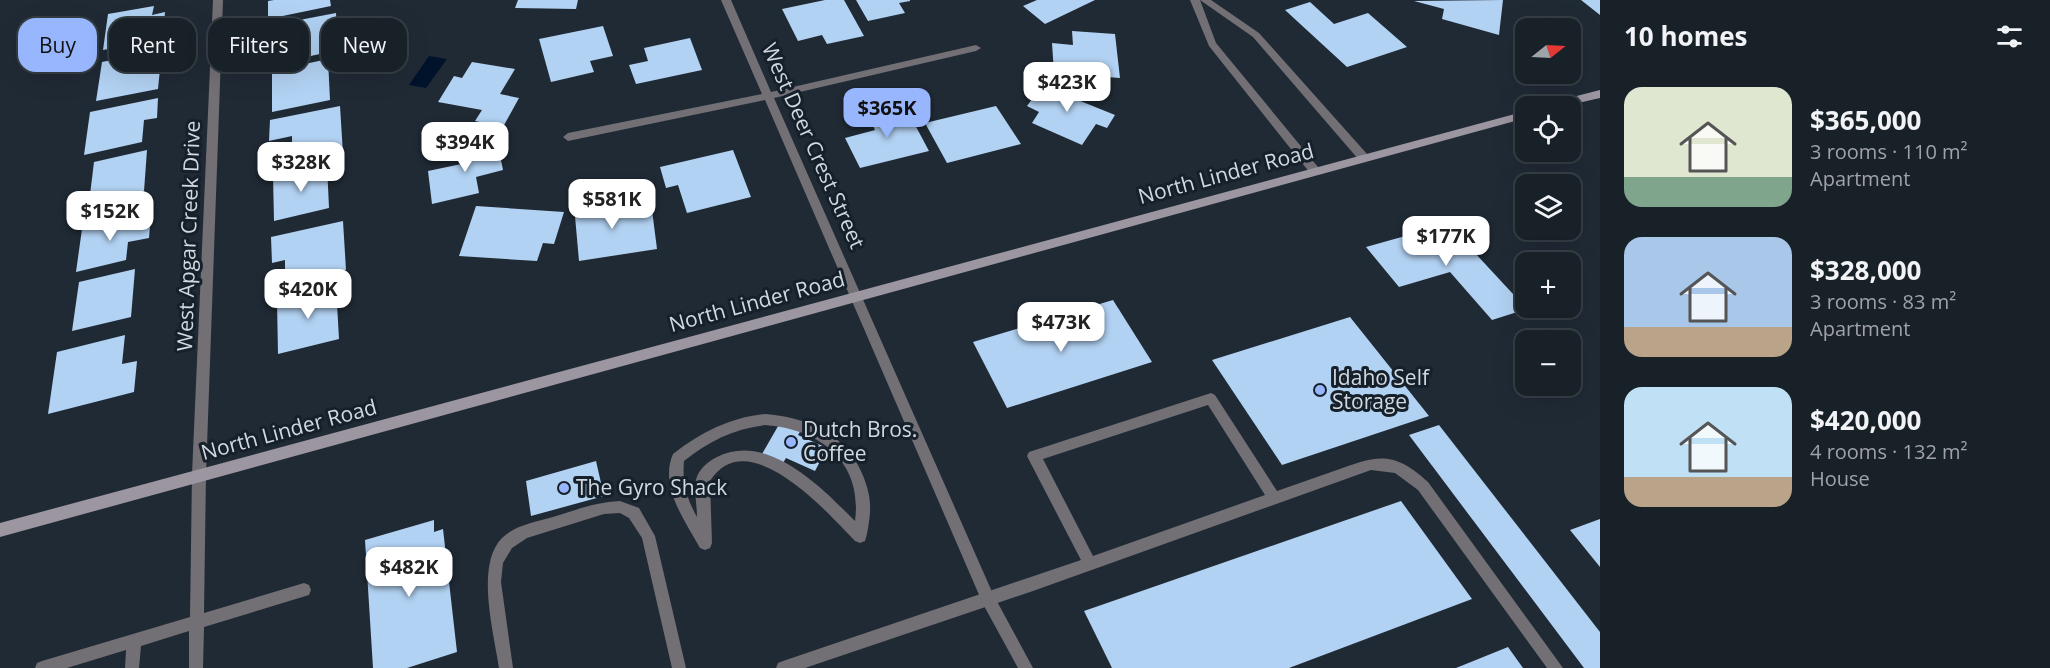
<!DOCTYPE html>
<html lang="en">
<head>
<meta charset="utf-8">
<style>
	:root { --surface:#182028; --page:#252d34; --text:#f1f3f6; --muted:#9fa3a8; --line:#363e45; --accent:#98b6fd }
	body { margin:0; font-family:"Open Sans",sans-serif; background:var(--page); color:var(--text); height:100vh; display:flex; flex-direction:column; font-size:22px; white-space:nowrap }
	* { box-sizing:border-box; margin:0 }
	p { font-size:20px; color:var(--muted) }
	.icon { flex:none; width:33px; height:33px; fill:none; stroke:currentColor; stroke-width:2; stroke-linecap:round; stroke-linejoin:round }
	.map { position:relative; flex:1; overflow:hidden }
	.details { display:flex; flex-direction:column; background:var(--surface); width:450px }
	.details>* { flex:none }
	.banner { position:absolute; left:18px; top:18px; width:570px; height:54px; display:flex; gap:12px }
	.needle { width:39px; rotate:72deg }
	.controls { position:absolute; left:1515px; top:18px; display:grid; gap:12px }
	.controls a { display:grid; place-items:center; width:66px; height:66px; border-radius:12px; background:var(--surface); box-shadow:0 6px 24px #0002,0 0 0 2px var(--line); font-size:30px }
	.price { position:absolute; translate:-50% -51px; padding:0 14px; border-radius:12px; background:#fff; color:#222; font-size:20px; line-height:39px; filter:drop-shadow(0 2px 3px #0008) }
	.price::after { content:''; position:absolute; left:50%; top:36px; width:18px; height:14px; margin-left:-9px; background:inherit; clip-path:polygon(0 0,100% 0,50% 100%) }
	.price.on { background:var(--accent); color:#111 }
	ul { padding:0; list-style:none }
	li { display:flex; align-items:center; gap:18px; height:150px; padding:0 24px }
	li span { display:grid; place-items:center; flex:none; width:168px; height:120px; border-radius:18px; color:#555 }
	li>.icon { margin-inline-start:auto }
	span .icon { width:72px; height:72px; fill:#fffc; stroke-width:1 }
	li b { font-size:26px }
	h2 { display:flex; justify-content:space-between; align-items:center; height:72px; padding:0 24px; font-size:26px }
	.tag { padding:0 21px; border-radius:18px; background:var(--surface); box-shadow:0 6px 24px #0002,0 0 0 2px var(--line); font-size:21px; line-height:54px }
	.tag.on { background:var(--accent); color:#111 }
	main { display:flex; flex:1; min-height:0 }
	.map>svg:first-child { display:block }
</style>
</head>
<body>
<main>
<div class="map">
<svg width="1600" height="668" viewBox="0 0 1600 668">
	<rect width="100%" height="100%" fill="#202a35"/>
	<!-- water -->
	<polygon fill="#00132b" points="429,56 447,59 426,88 409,85"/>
	<!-- building -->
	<g fill="#b2d2f3">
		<polygon points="274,0 330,0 331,6 268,19 268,1"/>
		<polygon points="518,0 578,0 576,9 515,8"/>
		<polygon points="825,0 844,0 864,36 827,44 822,35 798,41 782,9"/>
		<polygon points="856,0 910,0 910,1 899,3 905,13 868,21"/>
		<polygon points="1037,0 1095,0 1045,24 1023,6"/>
		<polygon points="1503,0 1499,35 1442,19 1444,9 1414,1"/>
		<polygon points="1581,0 1600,0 1600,15"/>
		<polygon points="1310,2 1334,24 1368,13 1407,47 1347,67 1285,10"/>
		<polygon points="154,6 152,15 165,12 163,39 103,50 108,14"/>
		<polygon points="336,13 338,50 288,61 287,44 269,48 268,26"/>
		<polygon points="603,26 613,56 590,61 594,72 551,82 539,39"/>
		<polygon points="1072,31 1115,34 1120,78 1054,73 1052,43 1073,45"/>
		<polygon points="690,38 702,70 636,84 629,65 648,61 644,48"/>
		<polygon points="146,53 144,72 160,69 158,89 96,101 102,62"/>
		<polygon points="328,59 330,100 272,112 272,71"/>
		<polygon points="472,62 515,69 500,94 519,98 503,127 475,121 482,110 438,102 454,76 462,78"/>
		<polygon points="1046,80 1072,90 1068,96 1115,115 1107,128 1096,124 1082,145 1032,123 1039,112 1027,106"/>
		<polygon points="158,98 157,118 144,120 142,142 84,155 90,112"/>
		<polygon points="340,106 343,154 292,164 292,136 269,141 270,120"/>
		<polygon points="905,106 929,151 860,168 845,138 875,130 868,115"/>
		<polygon points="996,106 1021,144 947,163 925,123"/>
		<polygon points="497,140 503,170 476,177 479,193 432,204 428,171 466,163 463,147"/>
		<polygon points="147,150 144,191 89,203 94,162"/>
		<polygon points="733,150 751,197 687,213 678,185 666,188 660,167"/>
		<polygon points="327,165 329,208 274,221 273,176"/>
		<polygon points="623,198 626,214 652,210 657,249 579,261 574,205"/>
		<polygon points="476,206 564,212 554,244 543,243 537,261 459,256"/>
		<polygon points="151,214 149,238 128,242 126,260 76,272 82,229"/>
		<polygon points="343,221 346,270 285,285 285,260 272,263 271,237"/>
		<polygon points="1448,224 1527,309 1492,320 1450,272 1399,287 1366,247"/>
		<polygon points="135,269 131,317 72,331 79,282"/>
		<polygon points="336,286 339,339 278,354 277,301"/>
		<polygon points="1113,300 1152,362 1007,408 973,342"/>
		<polygon points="1350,317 1429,416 1282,465 1212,360"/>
		<polygon points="125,335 122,364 137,361 134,392 48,414 57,352"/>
		<polygon points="781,421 801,430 798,435 827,448 815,471 786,458 783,463 762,454"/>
		<polygon points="1439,425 1600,632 1600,668 1584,668 1409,435"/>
		<polygon points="596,461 604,496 531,516 526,481"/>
		<polygon points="1401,501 1472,599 1289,668 1112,668 1084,611"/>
		<polygon points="1600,519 1600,567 1570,530"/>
		<polygon points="434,520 434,532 443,529 457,652 407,668 373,668 365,540"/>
		<polygon points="1508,647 1523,668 1456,668"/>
	</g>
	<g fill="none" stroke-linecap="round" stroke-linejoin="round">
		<!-- lane -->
		<g fill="#726f75" fill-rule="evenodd">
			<path d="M 1211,393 L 1215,395 L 1277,491 C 1296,484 1315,478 1334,471 C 1376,456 1392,449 1428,482 L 1563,668 L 1547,668 L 1418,490 L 1395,473 L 1371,470 L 1033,591 L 805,668 L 776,668 L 778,663 L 783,661 L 1081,560 L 1029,460 L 1027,456 L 1029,452 ZM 1208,405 L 1265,495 L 1093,556 L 1043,459 Z"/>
			<path d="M 765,414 C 805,417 842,432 860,469 C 867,484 871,497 870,513 C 869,522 868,532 865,541 L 860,543 L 855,541 C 827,512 748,422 710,481 L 712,543 L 710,548 L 705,550 L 700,548 C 685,521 659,486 673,454 C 702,432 729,418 765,414 ZM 765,425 C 820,429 863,462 855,521 C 823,489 768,431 717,457 C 708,461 698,470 696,480 C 694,492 697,506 697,517 C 687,499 682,483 684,461 C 709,441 733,429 765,425 Z"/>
			<polygon points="199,468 204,470 206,474 204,613 304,583 309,585 311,590 309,595 204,627 203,668 189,668 189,631 141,646 139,668 125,668 126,650 67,668 35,668 37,663 42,661 190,617 192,474 194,470"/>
			<path d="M 620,501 L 639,508 L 655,536 L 686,668 L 672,668 L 642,538 L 629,518 L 620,513 L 604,514 L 527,538 L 512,548 L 503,563 L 501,582 L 513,668 L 499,668 C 494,633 475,565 502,538 C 515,525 536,522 553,517 C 575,510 597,502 620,501 Z"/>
		</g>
		<!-- street -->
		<g fill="#726f75" fill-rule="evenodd">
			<polygon points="213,0 223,0 206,474 204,478 199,480 194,478 192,474"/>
			<polygon points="721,0 731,0 771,92 976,45 981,48 976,51 774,98 993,594 1033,668 1018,668 983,604 765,100 568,141 563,137 568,133 762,94"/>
			<polygon points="1190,0 1200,0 1216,43 1318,167 1319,170 1318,173 1310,173 1209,46"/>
			<polygon points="1200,0 1211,0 1259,33 1367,154 1368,157 1367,160 1359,160 1253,37"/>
		</g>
		<!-- secondary -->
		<g fill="#9c96a1" fill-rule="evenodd">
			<polygon points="1600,90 1600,98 1565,106 1548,106 1549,103"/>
			<polygon points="1526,111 1526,118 0,537 0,523"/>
		</g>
	</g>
	<!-- markers -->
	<g fill="#98b6fd" stroke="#16202b" stroke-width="2">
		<circle cx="1320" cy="390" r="6"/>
		<circle cx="791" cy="442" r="6"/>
		<circle cx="564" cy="488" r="6"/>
	</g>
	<g text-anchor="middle" stroke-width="6" stroke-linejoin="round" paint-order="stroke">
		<!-- street labels -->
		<g font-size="21" fill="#d1d8df" stroke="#16202b">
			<text transform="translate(813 146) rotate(66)" y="7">West Deer Crest Street</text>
			<text transform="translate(1226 174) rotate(-15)" y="7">North Linder Road</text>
			<text transform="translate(189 236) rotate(-88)" y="7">West Apgar Creek Drive</text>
			<text transform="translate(757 302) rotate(-15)" y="7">North Linder Road</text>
			<text transform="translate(289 430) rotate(-15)" y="7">North Linder Road</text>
		</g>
		<!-- poi labels -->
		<g font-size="21" fill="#d1d8df" stroke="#16202b" text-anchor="start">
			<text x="1332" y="385">Idaho Self<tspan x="1332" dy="24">Storage</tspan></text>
			<text x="803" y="437">Dutch Bros.<tspan x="803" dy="24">Coffee</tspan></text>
			<text x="576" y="495">The Gyro Shack</text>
		</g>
	</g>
</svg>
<div class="controls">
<a><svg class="needle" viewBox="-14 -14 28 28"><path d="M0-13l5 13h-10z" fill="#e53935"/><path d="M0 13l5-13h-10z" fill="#9fa3a8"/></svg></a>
<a><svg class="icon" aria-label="locate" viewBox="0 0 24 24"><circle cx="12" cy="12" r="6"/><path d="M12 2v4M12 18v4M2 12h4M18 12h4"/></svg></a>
<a><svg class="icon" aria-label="layers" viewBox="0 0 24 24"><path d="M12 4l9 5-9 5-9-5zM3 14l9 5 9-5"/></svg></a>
<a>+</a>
<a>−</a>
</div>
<b class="price" style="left:1067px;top:113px">$423K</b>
<b class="price on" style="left:887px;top:139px">$365K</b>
<b class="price" style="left:465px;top:173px">$394K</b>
<b class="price" style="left:301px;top:193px">$328K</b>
<b class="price" style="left:612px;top:230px">$581K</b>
<b class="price" style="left:110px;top:242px">$152K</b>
<b class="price" style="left:1446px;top:267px">$177K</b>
<b class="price" style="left:308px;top:320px">$420K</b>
<b class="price" style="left:1061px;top:353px">$473K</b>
<b class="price" style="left:409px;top:598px">$482K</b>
<div class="banner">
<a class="tag on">Buy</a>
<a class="tag">Rent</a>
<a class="tag">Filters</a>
<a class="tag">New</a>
</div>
</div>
<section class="details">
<h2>10 homes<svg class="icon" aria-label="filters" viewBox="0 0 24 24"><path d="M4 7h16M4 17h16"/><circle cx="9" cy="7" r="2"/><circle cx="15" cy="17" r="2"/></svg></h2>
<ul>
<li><span style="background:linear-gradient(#dfe7d0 75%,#7fa58c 0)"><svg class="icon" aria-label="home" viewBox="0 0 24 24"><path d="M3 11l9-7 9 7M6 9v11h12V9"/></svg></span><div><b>$365,000</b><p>3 rooms · 110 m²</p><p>Apartment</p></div></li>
<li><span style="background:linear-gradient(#a9c7e8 75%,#b9a48a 0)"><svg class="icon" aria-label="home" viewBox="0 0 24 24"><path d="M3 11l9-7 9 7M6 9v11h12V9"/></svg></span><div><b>$328,000</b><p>3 rooms · 83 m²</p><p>Apartment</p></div></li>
<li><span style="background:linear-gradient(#bfe0f5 75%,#b9a48a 0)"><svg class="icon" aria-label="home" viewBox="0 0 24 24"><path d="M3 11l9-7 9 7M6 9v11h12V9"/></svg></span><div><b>$420,000</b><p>4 rooms · 132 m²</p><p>House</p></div></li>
</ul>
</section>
</main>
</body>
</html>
